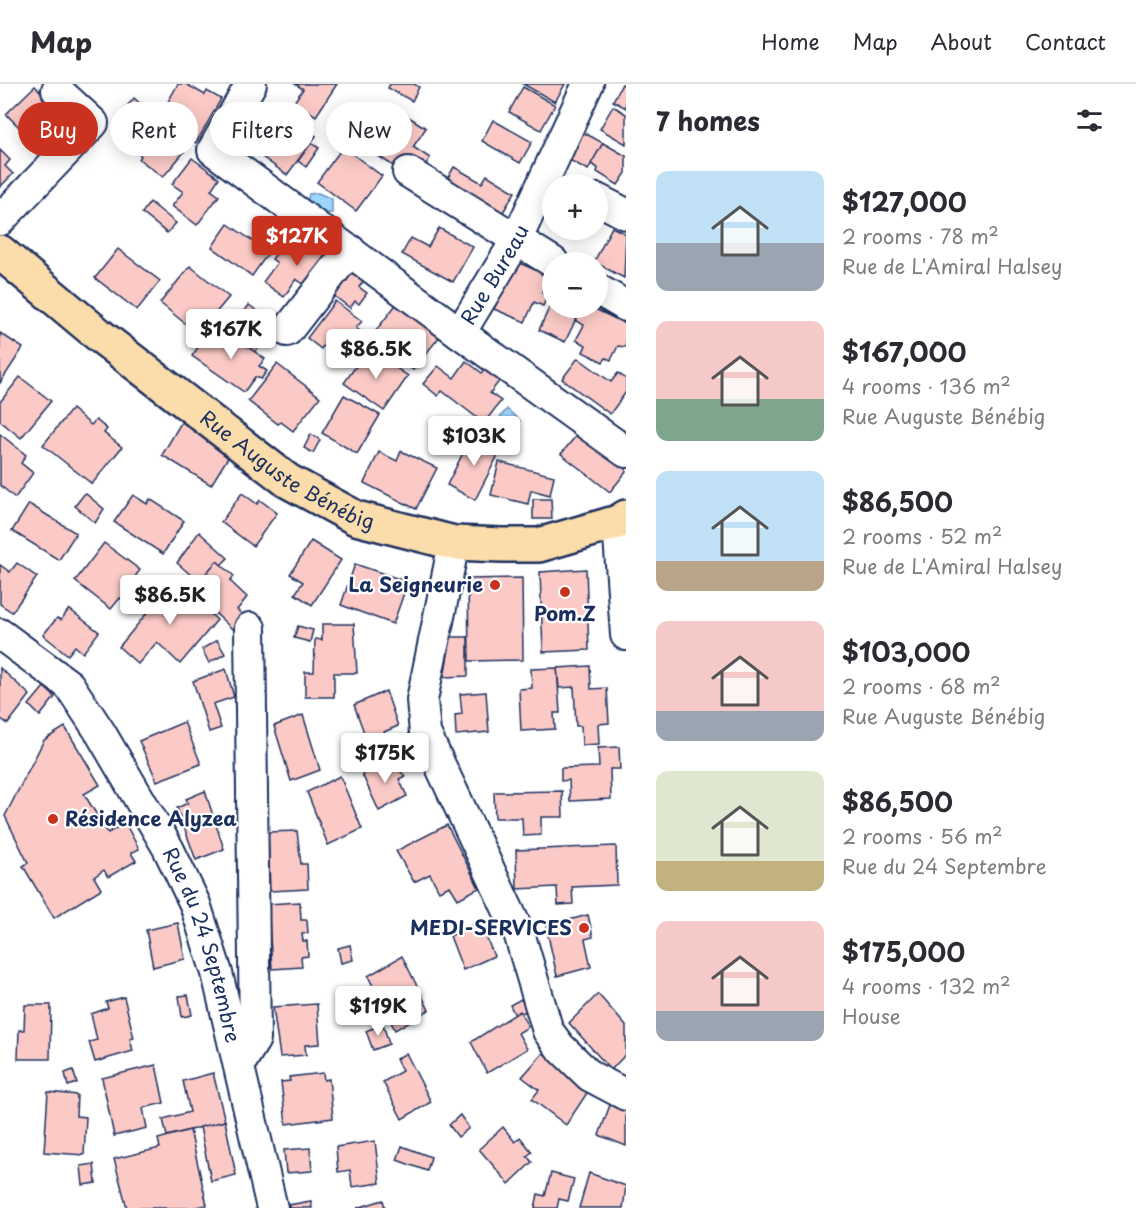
<!DOCTYPE html>
<html lang="en">
<head>
<meta charset="utf-8">
<style>
	:root { --surface:#fff; --page:#f2f2f3; --text:#2b2b33; --muted:#7c7c81; --line:#e1e1e2; --accent:#c8321e }
	body { margin:0; font-family:"Playpen Sans",sans-serif; background:var(--page); color:var(--text); height:100vh; display:flex; flex-direction:column; font-size:22px; white-space:nowrap }
	* { box-sizing:border-box; margin:0 }
	p { font-size:20px; color:var(--muted) }
	.icon { flex:none; width:33px; height:33px; fill:none; stroke:currentColor; stroke-width:2; stroke-linecap:round; stroke-linejoin:round }
	.map { position:relative; flex:1; overflow:hidden }
	.drawer { display:flex; flex-direction:column; background:var(--surface); width:510px }
	.drawer>* { flex:none }
	.banner { position:absolute; left:18px; top:18px; width:518px; height:54px; display:flex; gap:12px }
	.controls { position:absolute; left:542px; top:90px; display:grid; gap:12px }
	.controls a { display:grid; place-items:center; width:66px; height:66px; border-radius:50%; background:var(--surface); box-shadow:0 3px 15px #0003; font-size:30px }
	.price { position:absolute; translate:-50% -51px; padding:0 14px; border-radius:6px; background:#fff; color:#222; font-size:20px; line-height:39px; filter:drop-shadow(0 2px 3px #0008) }
	.price::after { content:''; position:absolute; left:50%; top:36px; width:18px; height:14px; margin-left:-9px; background:inherit; clip-path:polygon(0 0,100% 0,50% 100%) }
	.price.on { background:var(--accent); color:#fff }
	ul { padding:0; list-style:none }
	li { display:flex; align-items:center; gap:18px; height:150px; padding:0 30px }
	li span { display:grid; place-items:center; flex:none; width:168px; height:120px; border-radius:12px; color:#555 }
	li>.icon { margin-inline-start:auto }
	span .icon { width:72px; height:72px; fill:#fffc; stroke-width:1 }
	li b { font-size:26px }
	h2 { display:flex; justify-content:space-between; align-items:center; height:72px; padding:0 30px; font-size:26px }
	.tag { padding:0 21px; border-radius:27px; background:var(--surface); box-shadow:0 3px 15px #0003; font-size:21px; line-height:54px }
	.tag.on { background:var(--accent); color:#fff }
	header { display:flex; align-items:center; gap:36px; box-sizing:border-box; height:84px; padding:0 30px; background:var(--surface); border-bottom:2px solid var(--line) }
	header strong { font-size:28px }
	nav { display:flex; gap:33px; margin-inline-start:auto; font-size:21px }
	main { display:flex; flex:1; min-height:0 }
	.map>svg:first-child { display:block }
</style>
</head>
<body>
<header>
<strong>Map</strong>
<nav><a>Home</a><a>Map</a><a>About</a><a>Contact</a></nav>
</header>
<main>
<div class="map">
<svg width="626" height="1124" viewBox="0 0 626 1124">
	<rect width="100%" height="100%" fill="#fff"/>
	<filter id="ink" filterUnits="userSpaceOnUse"><feTurbulence type="fractalNoise" baseFrequency=".0167" numOctaves="2"/><feDisplacementMap in="SourceGraphic" scale="12" xChannelSelector="R" yChannelSelector="G"/><feConvolveMatrix kernelMatrix="1 2 1 2 8 2 1 2 1" color-interpolation-filters="sRGB"/></filter>
	<g filter="url(#ink)">
		<!-- water -->
		<g fill="#9cd6fc" stroke="#6893bd" stroke-width="1.5">
			<polygon points="318,109 332,115 332,129 322,129 307,118 309,110"/>
			<polygon points="507,325 520,337 506,354 492,343"/>
		</g>
		<!-- building -->
		<g fill="#fbcac6" stroke="#1b2f5e" stroke-width="1.5">
			<polygon points="178,0 186,0 205,11 207,7 221,15 196,59 176,48 182,35 164,25"/>
			<polygon points="295,0 337,0 316,32 294,18 303,5"/>
			<polygon points="390,0 414,0 419,3 412,17 388,4"/>
			<polygon points="523,0 565,0 555,18"/>
			<polygon points="622,0 626,2 626,24 613,17"/>
			<polygon points="35,2 65,32 36,60 6,30"/>
			<polygon points="523,3 555,21 541,46 509,28"/>
			<polygon points="134,14 153,31 137,49 118,33"/>
			<polygon points="613,22 626,30 626,60 600,45"/>
			<polygon points="276,23 316,52 287,91 247,62"/>
			<polygon points="268,24 273,27 257,49 252,45"/>
			<polygon points="395,24 426,44 413,63 430,74 419,91 401,87 363,62 387,25 392,29"/>
			<polygon points="148,36 184,68 163,93 139,75 141,72 127,60"/>
			<polygon points="493,36 532,58 520,79 482,57"/>
			<polygon points="577,45 603,59 588,86 562,72"/>
			<polygon points="311,59 319,64 306,83 298,77"/>
			<polygon points="603,59 626,72 626,89 618,101 597,88 598,84 591,80"/>
			<polygon points="343,63 382,92 356,127 317,98"/>
			<polygon points="0,66 10,76 5,82 13,90 0,103"/>
			<polygon points="192,74 219,94 211,106 219,112 197,141 172,122 183,108 172,100"/>
			<polygon points="454,83 482,99 487,91 515,108 499,135 443,102"/>
			<polygon points="150,118 176,139 167,149 142,129"/>
			<polygon points="228,140 269,168 252,192 212,163"/>
			<polygon points="612,143 626,150 624,194 594,178"/>
			<polygon points="439,144 473,163 453,198 402,170 411,154 428,163"/>
			<polygon points="289,152 303,163 310,159 333,176 312,206 296,195 284,213 263,198 277,179 272,175"/>
			<polygon points="118,165 160,197 137,226 95,194"/>
			<polygon points="352,177 369,190 359,203 367,209 359,220 355,217 350,224 333,211"/>
			<polygon points="515,177 549,192 542,208 548,210 543,222 534,218 525,238 494,225"/>
			<polygon points="190,182 229,213 198,250 160,219"/>
			<polygon points="549,192 552,194 552,217 546,214 548,210 542,208"/>
			<polygon points="335,217 362,237 356,244 364,250 346,273 329,254 321,265 307,254"/>
			<polygon points="398,218 441,251 413,286 371,253"/>
			<polygon points="551,220 552,224 577,233 565,258 539,246"/>
			<polygon points="249,221 276,240 255,268 229,249"/>
			<polygon points="583,224 593,224 626,240 626,263 618,262 611,276 606,274 603,278 583,268 586,261 576,256 584,241 576,237"/>
			<polygon points="225,247 265,275 259,282 267,287 261,295 255,293 244,308 192,272 206,252 217,259"/>
			<polygon points="0,249 23,264 0,299"/>
			<polygon points="368,265 408,292 384,327 344,299"/>
			<polygon points="578,274 611,298 618,289 626,295 626,308 610,330 562,295"/>
			<polygon points="466,277 482,289 485,285 500,296 490,309 501,317 484,339 442,307 438,312 423,300 438,282 454,294"/>
			<polygon points="277,280 320,313 293,347 281,338 278,340 248,317"/>
			<polygon points="20,293 51,317 21,354 0,337 0,318"/>
			<polygon points="344,311 380,331 357,370 322,349"/>
			<polygon points="72,325 91,341 96,336 107,345 104,349 122,363 92,400 43,361"/>
			<polygon points="182,337 232,367 211,401 162,371"/>
			<polygon points="580,347 626,383 626,388 610,408 561,370"/>
			<polygon points="0,350 26,371 21,379 33,389 15,414 0,401"/>
			<polygon points="311,350 320,356 313,369 304,364"/>
			<polygon points="472,351 501,365 475,416 447,401"/>
			<polygon points="401,367 437,384 416,425 364,399 379,368 397,377"/>
			<polygon points="499,378 554,392 550,411 531,406 528,420 491,411"/>
			<polygon points="85,409 104,425 95,439 75,422"/>
			<polygon points="242,409 257,420 260,416 277,429 253,462 221,438"/>
			<polygon points="133,411 147,420 150,415 184,437 163,470 114,438"/>
			<polygon points="533,415 551,415 552,435 533,435"/>
			<polygon points="29,420 76,449 59,476 12,447"/>
			<polygon points="199,448 228,474 221,481 217,477 199,498 177,479"/>
			<polygon points="311,457 341,476 312,521 295,510 303,498 290,490"/>
			<polygon points="104,459 140,486 131,498 148,511 136,526 120,514 111,525 75,497"/>
			<polygon points="217,477 234,492 230,497 247,513 237,526 243,531 232,545 191,506"/>
			<polygon points="17,479 37,493 12,528 0,520 0,481 10,488"/>
			<polygon points="355,480 408,498 393,540 341,521"/>
			<polygon points="586,485 589,566 543,568 540,488"/>
			<polygon points="522,494 523,576 469,577 468,495"/>
			<polygon points="174,496 217,536 180,580 157,558 138,580 119,563"/>
			<polygon points="69,525 99,548 83,569 75,562 68,571 43,551 57,534 61,536"/>
			<polygon points="322,540 354,540 357,589 334,589 334,613 305,613 305,588 314,588 315,555 322,556"/>
			<polygon points="298,542 313,546 310,558 294,554"/>
			<polygon points="451,553 468,553 468,592 444,593"/>
			<polygon points="217,556 225,570 209,579 202,565"/>
			<polygon points="590,582 591,605 607,604 609,639 598,640 599,660 582,661 581,642 576,642 574,603 559,604 557,584"/>
			<polygon points="0,584 30,611 8,640 0,634"/>
			<polygon points="557,584 560,629 554,629 555,645 521,647 519,605 532,604 531,585"/>
			<polygon points="226,585 234,613 213,620 221,644 209,648 193,597"/>
			<polygon points="44,603 55,613 40,632 29,621"/>
			<polygon points="386,607 398,642 384,648 387,657 370,665 354,621"/>
			<polygon points="486,608 489,648 456,651 455,631 462,630 460,610"/>
			<polygon points="303,631 320,686 291,697 274,642"/>
			<polygon points="184,638 201,680 157,697 139,657"/>
			<polygon points="65,643 100,701 84,710 108,749 125,739 139,765 131,769 136,777 108,793 104,786 94,793 101,805 54,834 23,782 28,779 5,732 44,656"/>
			<polygon points="619,663 620,685 610,685 611,715 570,717 569,696 561,697 561,684 599,683 598,664"/>
			<polygon points="388,675 405,692 399,695 407,712 379,727 362,690"/>
			<polygon points="340,692 362,745 328,761 307,708"/>
			<polygon points="205,707 224,765 196,776 177,724 188,719 186,715"/>
			<polygon points="562,707 563,733 541,733 541,751 523,752 522,734 495,734 494,708"/>
			<polygon points="447,741 479,804 458,815 450,802 439,807 430,790 414,798 396,767"/>
			<polygon points="297,747 301,780 307,780 308,805 270,807 268,748"/>
			<polygon points="616,762 617,801 572,803 573,820 558,821 557,803 517,805 516,766"/>
			<polygon points="300,818 301,836 307,836 308,849 302,850 303,857 307,857 308,872 301,873 302,883 272,885 268,820"/>
			<polygon points="588,831 593,853 585,855 591,883 557,892 546,842"/>
			<polygon points="480,838 494,872 463,886 450,852"/>
			<polygon points="178,839 185,875 153,883 146,846"/>
			<polygon points="350,861 353,876 341,879 338,864"/>
			<polygon points="402,872 429,926 395,946 368,892"/>
			<polygon points="598,910 626,942 626,970 611,986 569,939"/>
			<polygon points="188,911 192,931 182,933 179,912"/>
			<polygon points="124,913 134,954 130,955 133,967 95,978 89,958 97,956 91,930 108,924 106,918"/>
			<polygon points="521,915 527,927 515,931 510,921"/>
			<polygon points="317,920 320,960 305,961 306,971 280,973 273,923"/>
			<polygon points="25,921 51,921 50,975 18,975 19,946 24,946"/>
			<polygon points="520,927 528,943 518,949 527,965 487,989 471,958"/>
			<polygon points="383,940 389,960 373,966 366,947"/>
			<polygon points="406,969 431,1018 402,1035 383,998 402,987 396,975"/>
			<polygon points="543,969 589,1006 566,1041 532,1015 539,1006 522,993"/>
			<polygon points="156,981 164,1019 143,1024 147,1044 114,1052 102,994"/>
			<polygon points="73,986 77,999 68,1002 65,989"/>
			<polygon points="213,989 225,1037 167,1052 163,1035 190,1028 183,997"/>
			<polygon points="323,989 324,996 329,995 333,1034 286,1040 281,998 290,997 289,993"/>
			<polygon points="48,1008 77,1011 76,1032 86,1033 84,1071 44,1068"/>
			<polygon points="610,1021 626,1027 626,1062 599,1051"/>
			<polygon points="460,1031 469,1044 458,1053 449,1041"/>
			<polygon points="225,1037 236,1091 211,1097 200,1043"/>
			<polygon points="503,1043 515,1058 520,1053 532,1068 527,1072 532,1078 509,1100 479,1065"/>
			<polygon points="190,1046 207,1121 191,1124 127,1124 114,1075 160,1064 158,1055"/>
			<polygon points="375,1057 380,1099 352,1103 350,1086 338,1088 336,1063"/>
			<polygon points="402,1062 431,1073 427,1087 397,1076"/>
			<polygon points="310,1064 312,1087 286,1089 284,1066"/>
			<polygon points="94,1080 96,1099 83,1101 81,1082"/>
			<polygon points="551,1089 574,1095 568,1117 559,1115 557,1124 535,1124 538,1110 545,1112"/>
			<polygon points="589,1089 626,1102 623,1124 579,1124"/>
			<polygon points="383,1116 385,1124 357,1124"/>
			<polygon points="311,1117 312,1124 289,1124 289,1121"/>
		</g>
		<g fill="none" stroke-linecap="round" stroke-linejoin="round">
			<defs>
				<g id="minor">
					<polyline points="251,0 213,66 460,249 626,368"/>
					<polyline points="408,88 553,178"/>
					<polyline points="597,115 626,130"/>
					<polyline points="0,136 93,39 57,6"/>
					<polyline points="597,205 626,222"/>
					<polyline points="287,247 350,166"/>
					<path id="s1" d="M 460,249 L 516,157 L 588,0"/>
					<polyline points="618,438 626,551"/>
					<polyline points="454,459 422,616 425,649 519,849 548,947 560,963 590,992 626,1011"/>
					<path id="s2" d="M 0,550 L 69,601 L 100,648 L 168,764 L 195,820 L 217,889 L 272,1124"/>
					<polyline points="239,981 255,955 250,544"/>
				</g>
				<g id="major">
					<path id="s3" d="M 0,168 L 99,251 L 288,397 L 356,434 L 454,459 L 502,461 L 539,461 L 618,438 L 626,433"/>
				</g>
			</defs>
			<!-- minor casing -->
			<use href="#minor" stroke="#1b2f5e" stroke-width="34"/>
			<!-- major casing -->
			<use href="#major" stroke="#1b2f5e" stroke-width="38"/>
			<!-- minor -->
			<use href="#minor" stroke="#fff" stroke-width="30"/>
			<!-- major -->
			<use href="#major" stroke="#fbddab" stroke-width="33"/>
		</g>
	</g>
	<!-- markers -->
	<g fill="#c8321e" stroke="#fff" stroke-width="2">
		<circle cx="495" cy="501" r="6"/>
		<circle cx="565" cy="508" r="6"/>
		<circle cx="53" cy="735" r="6"/>
		<circle cx="584" cy="844" r="6"/>
	</g>
	<g text-anchor="middle" stroke-width="4.5" stroke-linejoin="round" paint-order="stroke">
		<!-- street labels -->
		<g font-size="20" fill="#1b2f5e" stroke="#fff">
			<text dy="7" stroke="none"><textPath href="#s1" startOffset="68">Rue Bureau</textPath></text>
			<text dy="7" stroke="none"><textPath href="#s3" startOffset="362">Rue Auguste Bénébig</textPath></text>
			<text dy="7" stroke="none"><textPath href="#s2" startOffset="380">Rue du 24 Septembre</textPath></text>
		</g>
		<!-- poi labels -->
		<g font-size="20" font-weight="bold" fill="#1b2f5e" stroke="#fff" text-anchor="end">
			<text x="483" y="508">La Seigneurie</text>
			<text x="565" y="537" text-anchor="middle">Pom.Z</text>
			<text x="65" y="742" text-anchor="start">Résidence Alyzea</text>
			<text x="572" y="851">MEDI-SERVICES</text>
		</g>
	</g>
</svg>
<div class="controls">
<a>+</a>
<a>−</a>
</div>
<b class="price on" style="left:297px;top:183px">$127K</b>
<b class="price" style="left:231px;top:276px">$167K</b>
<b class="price" style="left:376px;top:296px">$86.5K</b>
<b class="price" style="left:474px;top:383px">$103K</b>
<b class="price" style="left:170px;top:542px">$86.5K</b>
<b class="price" style="left:385px;top:700px">$175K</b>
<b class="price" style="left:378px;top:953px">$119K</b>
<div class="banner">
<a class="tag on">Buy</a>
<a class="tag">Rent</a>
<a class="tag">Filters</a>
<a class="tag">New</a>
</div>
</div>
<section class="drawer">
<h2>7 homes<svg class="icon" aria-label="filters" viewBox="0 0 24 24"><path d="M4 7h16M4 17h16"/><circle cx="9" cy="7" r="2"/><circle cx="15" cy="17" r="2"/></svg></h2>
<ul>
<li><span style="background:linear-gradient(#bfe0f5 60%,#9aa5b1 0)"><svg class="icon" aria-label="home" viewBox="0 0 24 24"><path d="M3 11l9-7 9 7M6 9v11h12V9"/></svg></span><div><b>$127,000</b><p>2 rooms · 78 m²</p><p>Rue de L'Amiral Halsey</p></div></li>
<li><span style="background:linear-gradient(#f6c9c9 65%,#7fa58c 0)"><svg class="icon" aria-label="home" viewBox="0 0 24 24"><path d="M3 11l9-7 9 7M6 9v11h12V9"/></svg></span><div><b>$167,000</b><p>4 rooms · 136 m²</p><p>Rue Auguste Bénébig</p></div></li>
<li><span style="background:linear-gradient(#bfe0f5 75%,#b9a48a 0)"><svg class="icon" aria-label="home" viewBox="0 0 24 24"><path d="M3 11l9-7 9 7M6 9v11h12V9"/></svg></span><div><b>$86,500</b><p>2 rooms · 52 m²</p><p>Rue de L'Amiral Halsey</p></div></li>
<li><span style="background:linear-gradient(#f6c9c9 75%,#9aa5b1 0)"><svg class="icon" aria-label="home" viewBox="0 0 24 24"><path d="M3 11l9-7 9 7M6 9v11h12V9"/></svg></span><div><b>$103,000</b><p>2 rooms · 68 m²</p><p>Rue Auguste Bénébig</p></div></li>
<li><span style="background:linear-gradient(#dfe7d0 75%,#c2b280 0)"><svg class="icon" aria-label="home" viewBox="0 0 24 24"><path d="M3 11l9-7 9 7M6 9v11h12V9"/></svg></span><div><b>$86,500</b><p>2 rooms · 56 m²</p><p>Rue du 24 Septembre</p></div></li>
<li><span style="background:linear-gradient(#f6c9c9 75%,#9aa5b1 0)"><svg class="icon" aria-label="home" viewBox="0 0 24 24"><path d="M3 11l9-7 9 7M6 9v11h12V9"/></svg></span><div><b>$175,000</b><p>4 rooms · 132 m²</p><p>House</p></div></li>
</ul>
</section>
</main>
</body>
</html>
